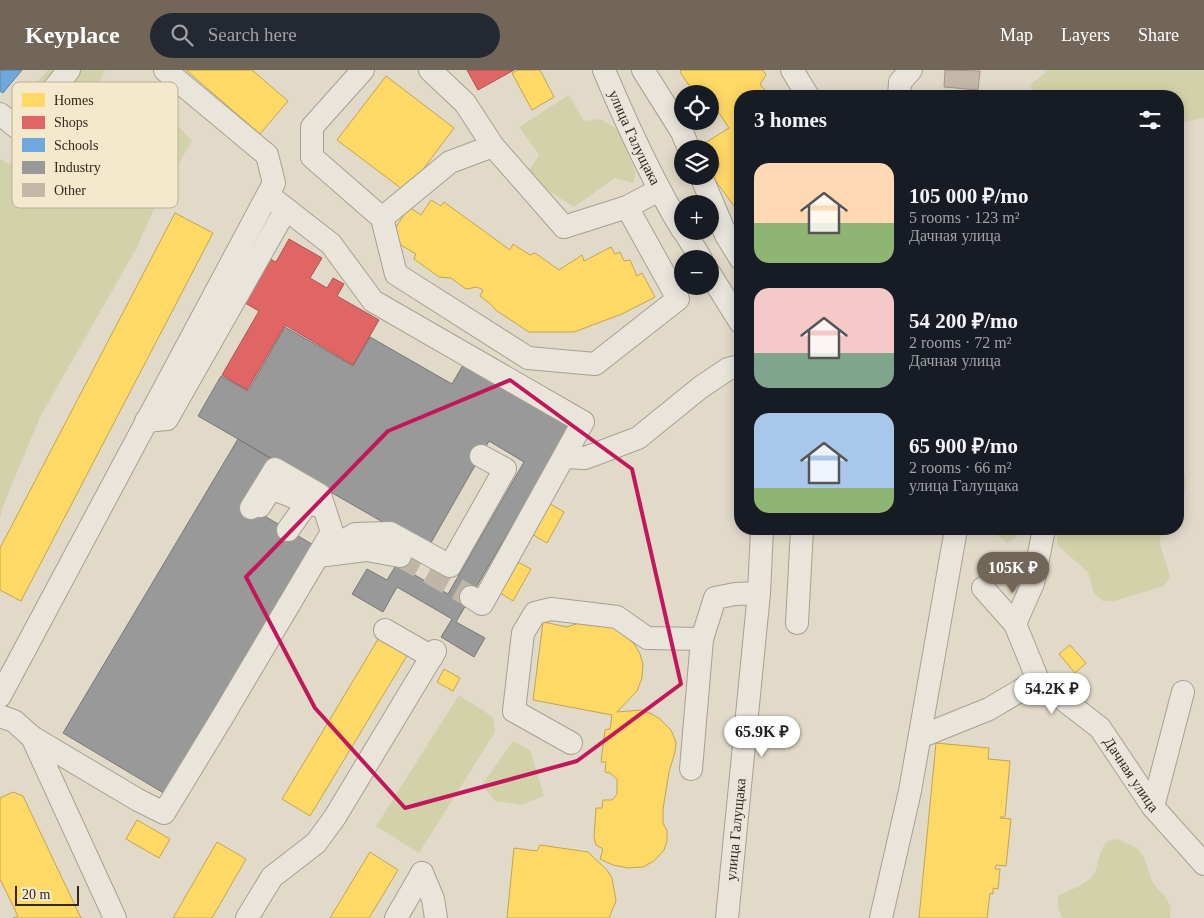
<!DOCTYPE html>
<html lang="en">
<head>
<meta charset="utf-8">
<style>
	:root { --surface:#171b24; --page:#242831; --text:#f1f3f6; --muted:#9ea1a6; --accent:#726658 }
	body { margin:0; font-family:"Times New Roman",serif; background:var(--page); color:var(--text); height:100vh; display:flex; flex-direction:column; font-size:19px; white-space:nowrap }
	* { box-sizing:border-box; margin:0 }
	p { font-size:16px; color:var(--muted) }
	.icon { flex:none; width:28px; height:28px; fill:none; stroke:currentColor; stroke-width:2; stroke-linecap:round; stroke-linejoin:round }
	.map { position:relative; flex:1; overflow:hidden }
	.panel { position:absolute; left:734px; top:20px; width:450px; height:445px; display:flex; flex-direction:column; background:var(--surface); border-radius:20px; box-shadow:0 2px 12px #0003 }
	.panel>* { flex:none }
	.buttons { position:absolute; left:674px; top:15px; display:grid; gap:10px }
	.buttons a { display:grid; place-items:center; width:45px; height:45px; border-radius:50%; background:var(--surface); box-shadow:0 2px 12px #0003; font-size:25px }
	.scale { position:absolute; left:15px; bottom:12px; width:64px; box-sizing:border-box; padding-left:5px; border:2px solid #35271b; border-top:0; font-size:14px; line-height:18px; white-space:nowrap; color:#35271b; -webkit-text-stroke:4px #f5e9cd; paint-order:stroke }
	.price { position:absolute; translate:-50% -42px; padding:0 11px; border-radius:18px; background:#fff; color:#222; font-size:16px; line-height:32px; filter:drop-shadow(0 1px 2px #0008) }
	.price::after { content:''; position:absolute; left:50%; top:30px; width:15px; height:11px; margin-left:-8px; background:inherit; clip-path:polygon(0 0,100% 0,50% 100%) }
	.price.selected { background:var(--accent); color:#fff }
	ul { padding:0; list-style:none }
	li { display:flex; align-items:center; gap:15px; height:125px; padding:0 20px }
	li span { display:grid; place-items:center; flex:none; width:140px; height:100px; border-radius:15px; color:#555 }
	li>.icon { margin-inline-start:auto }
	span .icon { width:60px; height:60px; fill:#fffc; stroke-width:1 }
	li b { font-size:21px }
	h2 { display:flex; justify-content:space-between; align-items:center; height:60px; padding:0 20px; font-size:21px }
	header { display:flex; align-items:center; gap:30px; box-sizing:border-box; height:70px; padding:0 25px; background:var(--accent); color:#fff }
	header strong { font-size:24px }
	nav { display:flex; gap:28px; margin-inline-start:auto; font-size:18px }
	.search { width:350px; height:45px; background:var(--page); display:flex; align-items:center; gap:12px; box-sizing:border-box; padding:0 18px; border-radius:28px; color:var(--muted); font-size:19px }
	.map>svg:first-child { display:block }
</style>
</head>
<body>
<header>
<strong>Keyplace</strong>
<div class="search"><svg class="icon" aria-label="search" viewBox="0 0 24 24"><circle cx="10" cy="10" r="6"/><path d="M15 15l6 6"/></svg>Search here</div>
<nav><a>Map</a><a>Layers</a><a>Share</a></nav>
</header>
<div class="map">
<svg width="1204" height="848" viewBox="0 0 1204 848">
	<rect width="100%" height="100%" fill="#e2dac8"/>
	<!-- green -->
	<g fill="#d2d2aa">
		<polygon points="48,0 105,0 99,14 122,30 173,50 192,71 161,124 135,181 40,347 3,436 0,448 0,89 9,94 25,88 17,50 21,29"/>
		<polygon points="1048,0 1204,0 1204,48 1178,53 1178,26 1038,26 1030,15"/>
		<polygon points="569,25 584,51 601,49 616,58 636,103 633,113 615,108 574,137 525,106 539,85 519,57"/>
		<path d="M 1178,380 C 1183,401 1192,417 1178,435 Z"/>
		<polygon points="994,459 1019,459 1017,467 1007,473 998,466"/>
		<polygon points="1057,459 1161,459 1160,474 1170,507 1164,516 1114,531 1103,531 1094,524 1088,502 1057,475"/>
		<polygon points="459,625 493,647 495,662 419,783 376,756"/>
		<polygon points="513,671 530,680 544,726 521,735 495,731 482,715"/>
		<path d="M 1118,769 L 1137,778 L 1144,787 L 1151,809 L 1157,818 L 1165,826 L 1171,837 L 1170,848 L 1063,848 L 1058,839 L 1058,826 C 1069,820 1091,813 1095,802 C 1100,789 1098,783 1107,771 Z"/>
	</g>
	<!-- homes -->
	<g fill="#ffd966" stroke="#c2a450">
		<polygon points="186,0 252,0 288,31 260,64"/>
		<polygon points="518,0 540,0 554,27 532,40 512,3"/>
		<polygon points="681,0 763,0 766,5 760,14 769,26 740,26 740,144 712,106 720,95 705,73 729,58 719,43 710,44 710,24 695,24 680,2"/>
		<polygon points="386,6 454,58 406,122 337,70"/>
		<polygon points="431,130 441,136 444,132 510,180 513,174 530,185 535,183 559,200 582,185 584,191 611,177 615,184 620,182 624,191 630,190 637,206 642,203 655,227 622,244 574,262 529,262 497,241 488,232 480,226 483,220 477,217 466,219 451,208 439,207 414,189 416,184 389,168 409,137 421,145"/>
		<polygon points="175,143 213,163 21,531 0,520 0,478"/>
		<polygon points="547,432 564,442 547,473 530,463"/>
		<polygon points="514,490 531,499 513,531 497,521"/>
		<polygon points="543,552 567,557 579,553 616,557 635,575 640,584 643,594 642,608 637,621 617,642 641,640 652,644 660,649 671,660 676,672 675,682 669,702 663,739 663,753 667,761 667,771 664,780 654,791 643,797 628,798 613,795 600,789 603,779 596,775 594,767 596,738 602,738 603,730 612,730 617,724 617,709 610,703 605,702 606,692 601,692 605,660 610,659 612,645 533,630"/>
		<polygon points="380,566 408,584 310,746 282,729"/>
		<polygon points="1070,575 1086,593 1075,603 1059,584"/>
		<polygon points="444,599 460,608 453,621 437,612"/>
		<polygon points="936,673 989,678 988,689 1010,691 1005,747 1000,747 1000,748 1011,749 1006,796 996,795 995,799 1000,799 998,819 993,818 993,824 990,823 987,848 919,848"/>
		<polygon points="13,722 23,726 81,848 13,848 18,846 0,809 0,728"/>
		<polygon points="137,750 170,769 159,788 126,769"/>
		<polygon points="217,772 246,789 212,848 173,848"/>
		<polygon points="540,775 588,782 607,800 612,808 616,831 609,848 507,848 514,778 537,781"/>
		<polygon points="370,782 398,800 369,848 330,848"/>
	</g>
	<!-- shops -->
	<g fill="#e06666" stroke="#ad5350">
		<polygon points="467,0 514,0 478,20"/>
		<polygon points="289,169 322,188 310,208 327,218 333,208 344,214 337,226 379,250 353,295 285,255 247,320 222,305 259,241 245,233 270,189 276,192"/>
	</g>
	<!-- schools -->
	<polygon fill="#6fa8dc" stroke="#5e81a2" points="0,0 22,0 3,23 0,21"/>
	<!-- industry -->
	<g fill="#999" stroke="#7b7773">
		<polygon points="285,257 353,296 370,267 452,314 463,295 570,356 456,552 485,568 474,587 441,567 452,549 397,517 383,542 352,524 367,499 387,510 406,479 422,488 413,504 448,524 524,392 489,371 428,478 198,346 221,306 248,321"/>
		<polygon points="238,369 273,390 246,435 315,476 167,725 63,663"/>
	</g>
	<!-- building -->
	<polygon fill="#c6b8a9" stroke="#a29688" points="945,0 980,1 978,20 944,17"/>
	<g fill="none" stroke-linecap="round" stroke-linejoin="round">
		<!-- minor-tunnel -->
		<polyline stroke="#bfb6a5" stroke-width="22" stroke-dasharray="22 11" stroke-linecap="butt" points="400,486 471,527"/>
		<defs>
			<g id="minor">
				<polyline points="363,0 312,57 312,87 382,148 396,204 528,288 595,294 678,229 627,137"/>
				<path id="s1" d="M 604,0 C 627,55 651,108 682,159"/>
				<polyline points="643,0 682,62 689,79"/>
				<polyline points="792,0 808,26"/>
				<polyline points="899,26 900,12 911,0"/>
				<polyline points="0,44 20,60 69,0"/>
				<polyline points="493,76 564,157 627,137 659,120"/>
				<polyline points="701,106 726,165 740,188"/>
				<polyline points="268,125 331,174 373,231 583,352 482,534 471,527"/>
				<polyline points="382,148 450,92 493,76 465,33 430,0"/>
				<polyline points="684,161 701,189"/>
				<polyline points="710,204 740,252"/>
				<polyline points="146,351 167,349 286,139"/>
				<polyline points="564,387 585,388 638,368 701,317 728,299 740,296"/>
				<polyline points="260,436 271,418 314,435"/>
				<path id="s2" d="M 1044,459 L 1033,513 L 1015,554 L 1038,610 L 1100,658 L 1153,737 L 1204,794"/>
				<polyline points="288,460 308,432"/>
				<polyline points="400,486 366,480 318,486 355,464 390,463 450,496 505,399 481,386"/>
				<polyline points="983,518 1015,554"/>
				<polyline points="797,553 802,459"/>
				<polyline points="385,560 432,587"/>
				<polyline points="0,626 274,113 267,85 165,0"/>
				<polyline points="0,646 14,651 32,667 138,730 164,743 223,646 332,462 320,425 275,399 251,438"/>
				<polyline points="927,664 989,639 1038,610"/>
				<polyline points="32,667 115,848"/>
				<polyline points="571,673 514,641 523,563 535,543 551,539 617,547 647,568 702,569 715,528 735,524 759,523"/>
				<polyline points="691,699 702,569"/>
				<polyline points="1153,737 1183,622"/>
				<polyline points="422,803 433,829 436,848"/>
				<polyline points="247,848 272,807 316,773 335,747 435,581"/>
				<polyline points="396,848 422,803"/>
				<path id="s3" d="M 727,848 L 759,523 L 762,459"/>
				<polyline points="881,848 910,721 956,459"/>
			</g>
		</defs>
		<!-- minor casing -->
		<use href="#minor" stroke="#a79f92" stroke-width="24"/>
		<!-- minor -->
		<use href="#minor" stroke="#eae5db" stroke-width="22"/>
	</g>
	<!-- marked area -->
	<path fill="none" stroke="#c2185b" stroke-width="4" stroke-linejoin="round" d="M 510,310 L 632,399 L 681,614 L 577,691 L 405,738 L 315,638 L 246,507 L 388,361 Z"/>
	<g text-anchor="middle" stroke-width="5" stroke-linejoin="round" paint-order="stroke">
		<!-- street labels -->
		<g font-size="15" fill="#35271b" stroke="#f5e9cd">
			<text dy="5" stroke="none"><textPath href="#s1" startOffset="74">улица Галущака</textPath></text>
			<text dy="5" stroke="none"><textPath href="#s2" startOffset="295">Дачная улица</textPath></text>
			<text dy="5" stroke="none"><textPath href="#s3" startOffset="89">улица Галущака</textPath></text>
		</g>
	</g>
	<!-- legend -->
	<rect x="12" y="12" width="166" height="126" rx="8" fill="#f5e9cd" stroke="#bbaf98" stroke-width="1"/>
	<rect x="22" y="23" width="23" height="14" fill="#ffd966"/>
	<rect x="22" y="46" width="23" height="13" fill="#e06666"/>
	<rect x="22" y="68" width="23" height="14" fill="#6fa8dc"/>
	<rect x="22" y="91" width="23" height="13" fill="#999"/>
	<rect x="22" y="113" width="23" height="14" fill="#c6b8a9"/>
	<g font-size="14" fill="#35271b">
		<text x="54" y="35">Homes</text>
		<text x="54" y="57">Shops</text>
		<text x="54" y="80">Schools</text>
		<text x="54" y="102">Industry</text>
		<text x="54" y="125">Other</text>
	</g>
</svg>
<div class="buttons">
<a><svg class="icon" aria-label="locate" viewBox="0 0 24 24"><circle cx="12" cy="12" r="6"/><path d="M12 2v4M12 18v4M2 12h4M18 12h4"/></svg></a>
<a><svg class="icon" aria-label="layers" viewBox="0 0 24 24"><path d="M12 4l9 5-9 5-9-5zM3 14l9 5 9-5"/></svg></a>
<a>+</a>
<a>−</a>
</div>
<div class="scale">20 m</div>
<b class="price selected" style="left:1013px;top:524px">105K ₽</b>
<b class="price" style="left:1052px;top:645px">54.2K ₽</b>
<b class="price" style="left:762px;top:688px">65.9K ₽</b>
<section class="panel">
<h2>3 homes<svg class="icon" aria-label="filters" viewBox="0 0 24 24"><path d="M4 7h16M4 17h16"/><circle cx="9" cy="7" r="2"/><circle cx="15" cy="17" r="2"/></svg></h2>
<ul>
<li><span style="background:linear-gradient(#ffd9b3 60%,#8fb573 0)"><svg class="icon" aria-label="home" viewBox="0 0 24 24"><path d="M3 11l9-7 9 7M6 9v11h12V9"/></svg></span><div><b>105 000 ₽/mo</b><p>5 rooms · 123 m²</p><p>Дачная улица</p></div></li>
<li><span style="background:linear-gradient(#f6c9c9 65%,#7fa58c 0)"><svg class="icon" aria-label="home" viewBox="0 0 24 24"><path d="M3 11l9-7 9 7M6 9v11h12V9"/></svg></span><div><b>54 200 ₽/mo</b><p>2 rooms · 72 m²</p><p>Дачная улица</p></div></li>
<li><span style="background:linear-gradient(#a9c7e8 75%,#8fb573 0)"><svg class="icon" aria-label="home" viewBox="0 0 24 24"><path d="M3 11l9-7 9 7M6 9v11h12V9"/></svg></span><div><b>65 900 ₽/mo</b><p>2 rooms · 66 m²</p><p>улица Галущака</p></div></li>
</ul>
</section>
</div>
</body>
</html>
